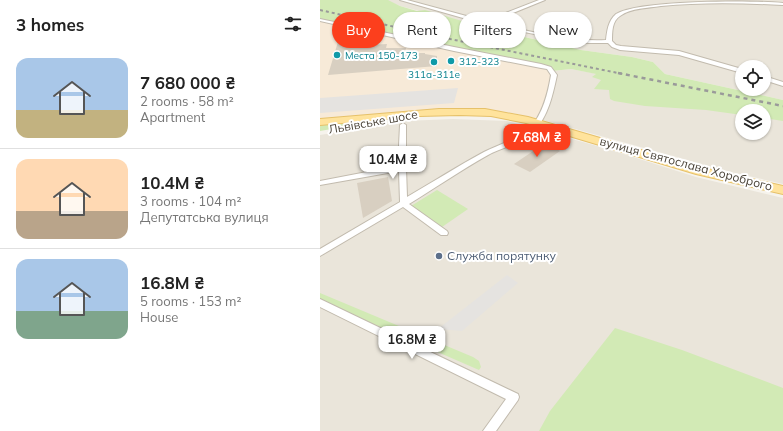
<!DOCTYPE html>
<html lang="en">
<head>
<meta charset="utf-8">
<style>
	:root { --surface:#fff; --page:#f6f6f6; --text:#222; --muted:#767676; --line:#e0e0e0; --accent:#fc3f1d }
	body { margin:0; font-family:Mulish,sans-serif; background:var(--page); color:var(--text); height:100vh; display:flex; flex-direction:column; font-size:15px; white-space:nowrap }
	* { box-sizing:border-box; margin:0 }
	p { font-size:13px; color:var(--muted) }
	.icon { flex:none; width:22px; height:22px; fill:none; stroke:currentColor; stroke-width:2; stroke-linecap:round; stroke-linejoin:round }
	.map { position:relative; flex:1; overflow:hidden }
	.sheet { display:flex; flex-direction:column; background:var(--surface); width:320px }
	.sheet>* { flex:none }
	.hud { position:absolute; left:12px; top:12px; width:380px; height:36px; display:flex; gap:8px }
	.controls { position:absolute; left:415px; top:60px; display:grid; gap:8px }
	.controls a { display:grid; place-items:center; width:36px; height:36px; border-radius:50%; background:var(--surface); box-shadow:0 1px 3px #0004; font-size:20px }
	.price { position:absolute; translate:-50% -34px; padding:0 9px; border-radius:8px; background:#fff; color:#222; font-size:13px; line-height:26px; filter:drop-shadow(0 1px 2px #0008) }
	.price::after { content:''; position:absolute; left:50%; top:24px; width:12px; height:9px; margin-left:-6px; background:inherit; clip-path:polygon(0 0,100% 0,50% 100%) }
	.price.active { background:var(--accent); color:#fff }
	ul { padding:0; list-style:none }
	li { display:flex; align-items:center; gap:12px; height:100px; padding:0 16px }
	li+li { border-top:1px solid var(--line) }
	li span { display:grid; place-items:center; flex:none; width:112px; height:80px; border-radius:12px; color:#555 }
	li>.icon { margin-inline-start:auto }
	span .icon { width:48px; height:48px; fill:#fffc; stroke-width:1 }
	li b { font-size:17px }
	h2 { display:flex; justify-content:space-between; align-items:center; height:48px; padding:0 16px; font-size:17px }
	.pill { padding:0 14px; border-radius:18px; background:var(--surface); box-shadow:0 1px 3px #0004; font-size:14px; line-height:36px }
	.pill.active { background:var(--accent); color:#fff }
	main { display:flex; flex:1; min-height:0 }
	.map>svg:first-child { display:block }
</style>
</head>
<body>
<main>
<section class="sheet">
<h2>3 homes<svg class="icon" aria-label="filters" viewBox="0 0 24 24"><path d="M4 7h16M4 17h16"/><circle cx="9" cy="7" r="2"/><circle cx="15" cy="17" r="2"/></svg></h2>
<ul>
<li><span style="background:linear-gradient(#a9c7e8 65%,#c2b280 0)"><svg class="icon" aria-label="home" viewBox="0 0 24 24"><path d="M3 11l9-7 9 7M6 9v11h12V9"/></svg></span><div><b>7 680 000 ₴</b><p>2 rooms · 58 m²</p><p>Apartment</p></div></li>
<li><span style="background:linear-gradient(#ffd9b3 65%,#b9a48a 0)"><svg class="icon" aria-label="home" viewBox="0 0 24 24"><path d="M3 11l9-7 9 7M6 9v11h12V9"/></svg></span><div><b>10.4M ₴</b><p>3 rooms · 104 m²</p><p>Депутатська вулиця</p></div></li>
<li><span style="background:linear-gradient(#a9c7e8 65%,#7fa58c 0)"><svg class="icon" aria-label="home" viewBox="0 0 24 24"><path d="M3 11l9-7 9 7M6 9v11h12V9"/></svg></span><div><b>16.8M ₴</b><p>5 rooms · 153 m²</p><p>House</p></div></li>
</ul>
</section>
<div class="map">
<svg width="463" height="431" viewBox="0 0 463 431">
	<rect width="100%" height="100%" fill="#f6f3ec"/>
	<!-- residential -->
	<g fill="#eae5da" fill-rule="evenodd">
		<path d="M 66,0 L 463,0 L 463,100 L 345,74 L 333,62 L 312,57 L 261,50 L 169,29 L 80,6 ZM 422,67 L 444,67 L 444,89 L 422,89 Z"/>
		<path d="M 251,69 L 310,80 L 463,115 L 463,184 L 411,172 L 219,119 L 232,71 ZM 422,111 L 444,111 L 444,133 L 422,133 Z"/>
		<polygon points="133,119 187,121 288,149 376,177 463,198 463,431 0,431 0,135 85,121"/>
	</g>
	<!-- commercial -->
	<polygon fill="#f7ead8" points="0,20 221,66 232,71 233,83 219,119 192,113 162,110 135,110 0,128"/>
	<!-- green -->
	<g fill="#d2eab5">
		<polygon points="0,0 68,0 80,6 97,11 105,10 169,29 261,50 312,57 333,62 345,74 463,100 463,121 444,118 444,111 422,111 422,115 386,110 325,106 294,101 290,99 289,90 274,89 281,80 272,77 276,74 251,69 232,71 229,68 0,20"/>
		<polygon points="104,113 0,131 0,122"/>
		<polygon points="117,190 148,209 122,227 91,206"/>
		<polygon points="0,293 153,357 159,361 161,367 159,370 28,313 0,299"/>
		<polygon points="295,328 362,350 463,388 463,431 219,431 230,411"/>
	</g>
	<!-- parking -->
	<g fill="#e5e3e0">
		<polygon points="138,88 134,103 0,113 0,98"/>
		<polygon points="187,275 198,283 142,331 118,329"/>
	</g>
	<!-- building -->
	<g fill="#d8cfc1">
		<polygon points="20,35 32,35 31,40 49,40 48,45 67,44 66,48 86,48 85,52 98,51 98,53 105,53 105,54 117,56 117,66 8,75"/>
		<polygon points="225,143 240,151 210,172 194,164"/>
		<polygon points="68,177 72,201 43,218 37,183"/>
	</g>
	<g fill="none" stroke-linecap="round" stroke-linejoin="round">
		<defs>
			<g id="minor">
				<path d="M 80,0 L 87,0 L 165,21 L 219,0 L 225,0 L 171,22 C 208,31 248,42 286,40 C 287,31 288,21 296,14 C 317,0 432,0 463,3 L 463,5 C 423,3 382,2 341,6 C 328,8 311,8 300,16 C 292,21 292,32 292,41 L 296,45 L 301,46 L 359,51 L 422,69 L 422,73 L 359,55 L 300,50 L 292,47 L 288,43 L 269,43 L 249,41 L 164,24 Z"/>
				<path d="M 0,19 L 134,47 L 221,64 L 231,67 L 237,75 C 233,94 228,117 214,131 C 203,143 181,148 168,155 C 141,170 115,188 89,204 L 127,231 L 128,233 L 127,235 L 121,235 L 83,207 L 0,256 L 0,249 L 80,202 L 79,171 L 0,185 L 0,181 L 78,166 L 80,125 L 83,123 L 86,125 L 86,168 L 87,197 C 113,182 138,166 164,152 C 177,145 199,139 210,128 C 223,114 228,93 231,75 L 227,69 L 221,68 L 134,51 L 0,21 Z"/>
				<polygon points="444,76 463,82 463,86 444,80"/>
				<polygon points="0,299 198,394 199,397 198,400 176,431 163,431 186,399 0,307"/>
			</g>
			<polygon id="primary" points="119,109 165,109 208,117 383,168 463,186 463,194 376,174 206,123 171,116 139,115 99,116 0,125 0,119"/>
		</defs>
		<!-- minor casing -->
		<use href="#minor" stroke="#c2bbae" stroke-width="2"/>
		<!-- primary casing -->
		<use href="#primary" stroke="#e6c16a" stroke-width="2"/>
		<!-- minor -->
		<use href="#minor" fill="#fff" fill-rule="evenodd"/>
		<!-- primary -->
		<use href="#primary" fill="#ffe39c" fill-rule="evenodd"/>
		<!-- rail-far1 -->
		<polyline stroke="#9a9a9a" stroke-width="2" stroke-dasharray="3 3" stroke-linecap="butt" points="0,10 115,36 303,74"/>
		<!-- rail -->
		<polyline stroke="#9a9a9a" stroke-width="2.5" stroke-dasharray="4 4" stroke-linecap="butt" points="298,73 463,106"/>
	</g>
	<!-- markers -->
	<g fill="#0f9aa8" stroke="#fff" stroke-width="1.5">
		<circle cx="17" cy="55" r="4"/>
		<circle cx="131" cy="61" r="4"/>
		<circle cx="114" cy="62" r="4"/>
	</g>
	<circle fill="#5c6f8a" stroke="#fff" stroke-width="1.5" cx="119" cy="256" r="4"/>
	<g text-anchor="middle" stroke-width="4" stroke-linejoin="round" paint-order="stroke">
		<!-- far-culture labels -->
		<g font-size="10" fill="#0d838f" stroke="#fff" text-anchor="start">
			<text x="25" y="59">Места 150-173</text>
			<text x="139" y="65">312-323</text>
			<text x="114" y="78" text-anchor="middle">311а-311е</text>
		</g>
		<!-- street labels -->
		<g font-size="12" fill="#4b4439" stroke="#fff">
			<text transform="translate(53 122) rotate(-10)" y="4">Львівське шосе</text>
			<text transform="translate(366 164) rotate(15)" y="4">вулиця Святослава Хороброго</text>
		</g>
		<!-- service labels -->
		<g font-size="12" fill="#4e5e75" stroke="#fff" text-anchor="start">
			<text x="127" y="260">Служба порятунку</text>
		</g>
	</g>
</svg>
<div class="controls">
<a><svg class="icon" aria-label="locate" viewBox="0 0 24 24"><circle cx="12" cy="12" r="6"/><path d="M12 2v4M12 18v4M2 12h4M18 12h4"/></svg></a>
<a><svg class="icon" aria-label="layers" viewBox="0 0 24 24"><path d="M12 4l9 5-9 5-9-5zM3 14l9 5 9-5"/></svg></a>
</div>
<b class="price active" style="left:217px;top:158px">7.68M ₴</b>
<b class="price" style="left:73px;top:180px">10.4M ₴</b>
<b class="price" style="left:92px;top:360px">16.8M ₴</b>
<div class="hud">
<a class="pill active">Buy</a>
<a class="pill">Rent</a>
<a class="pill">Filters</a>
<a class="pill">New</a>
</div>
</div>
</main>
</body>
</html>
